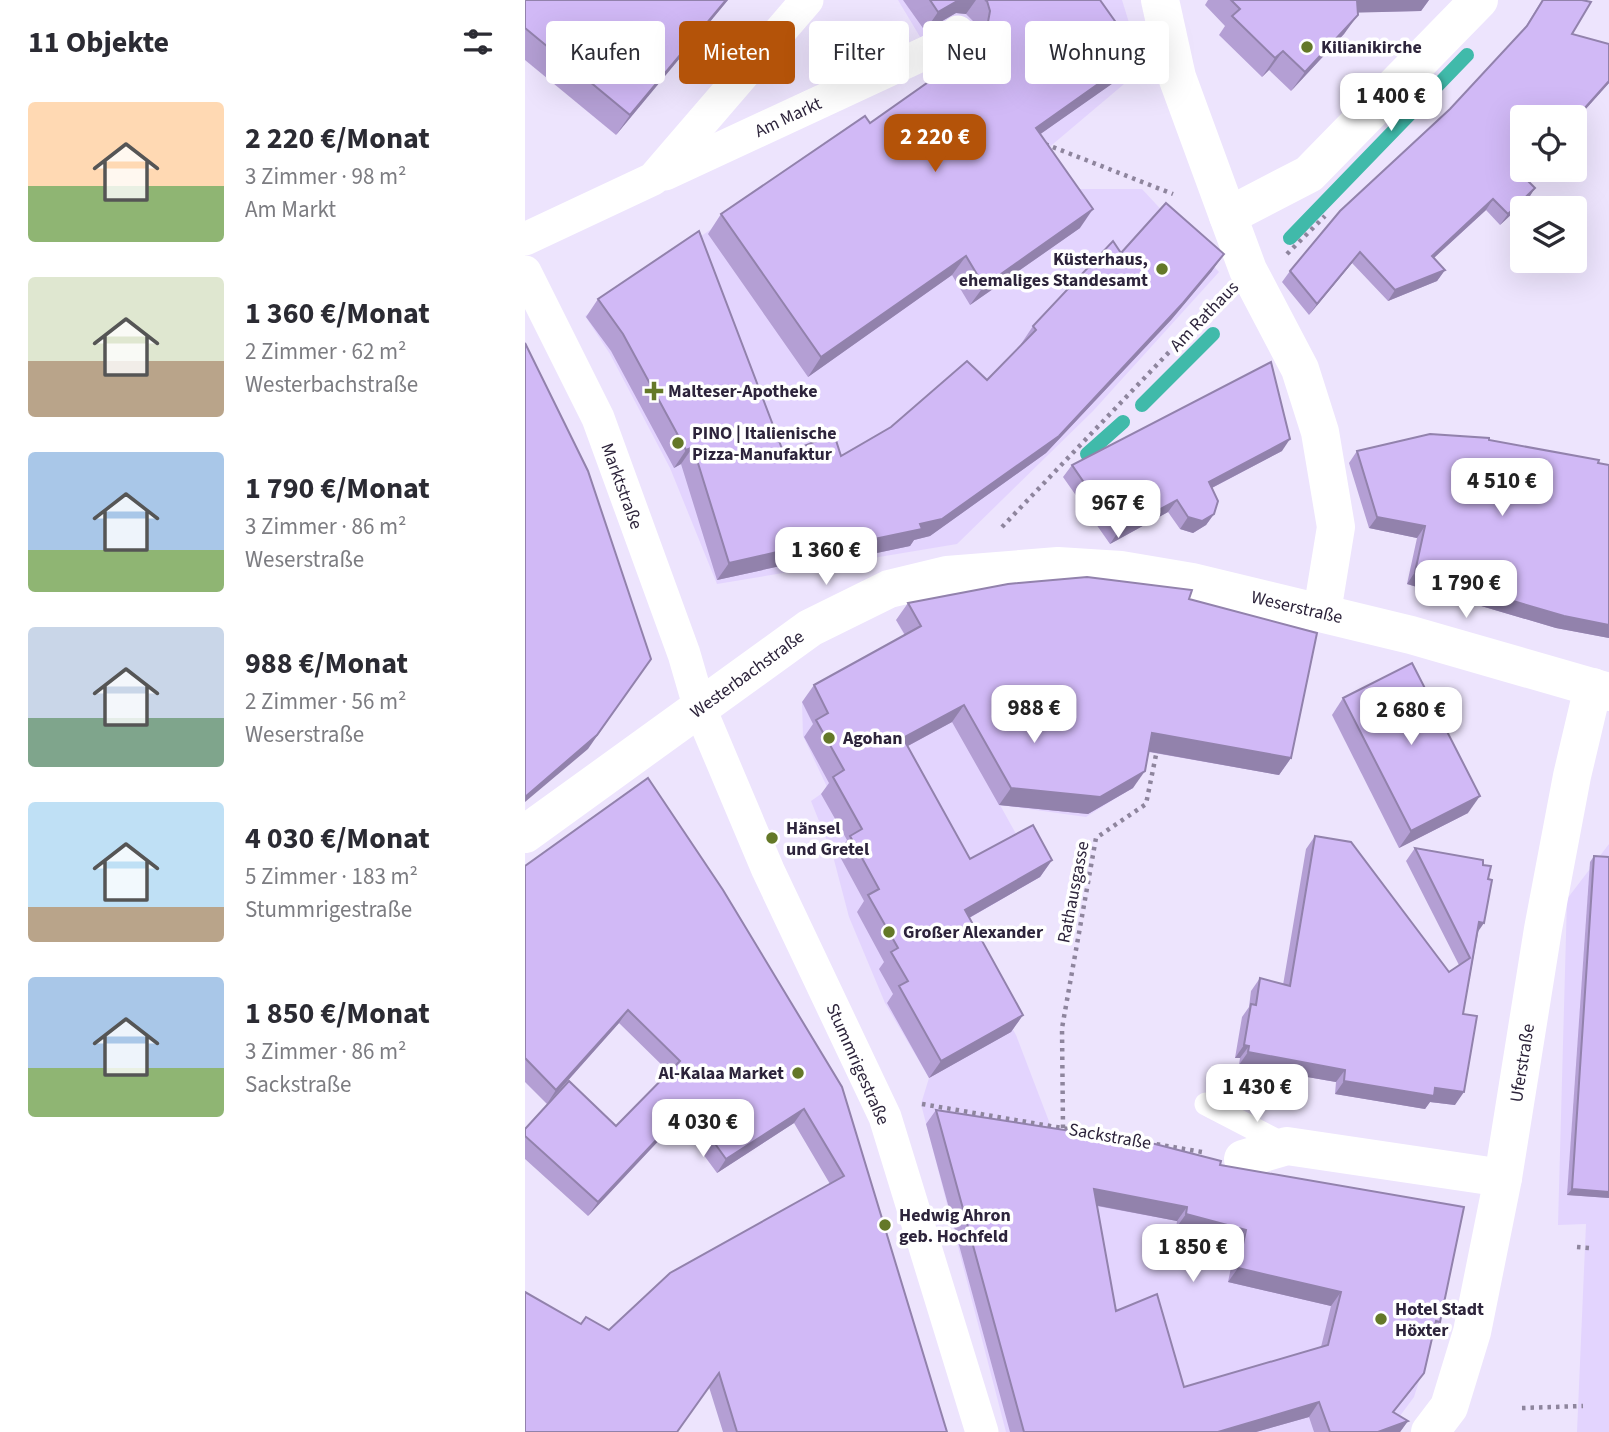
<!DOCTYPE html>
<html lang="de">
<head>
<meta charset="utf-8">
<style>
	:root { --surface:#fff; --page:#f2f2f3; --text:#2b2b33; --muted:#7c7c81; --accent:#b45309 }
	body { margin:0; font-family:"Source Sans 3",sans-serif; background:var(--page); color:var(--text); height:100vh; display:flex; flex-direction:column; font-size:26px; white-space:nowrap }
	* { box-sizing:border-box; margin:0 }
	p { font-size:23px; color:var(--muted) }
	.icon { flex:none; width:38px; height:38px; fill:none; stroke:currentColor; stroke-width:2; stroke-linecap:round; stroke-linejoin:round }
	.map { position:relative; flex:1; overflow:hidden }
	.side { display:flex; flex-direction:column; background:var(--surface); width:525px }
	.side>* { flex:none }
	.banner { position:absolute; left:21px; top:21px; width:665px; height:63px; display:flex; gap:14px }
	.buttons { position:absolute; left:985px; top:105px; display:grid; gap:14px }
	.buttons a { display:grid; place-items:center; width:77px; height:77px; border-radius:7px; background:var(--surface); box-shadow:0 7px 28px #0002; font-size:35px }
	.price { position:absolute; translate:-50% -60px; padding:0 16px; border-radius:14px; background:#fff; color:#222; font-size:23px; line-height:46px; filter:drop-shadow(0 2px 4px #0008) }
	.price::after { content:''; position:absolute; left:50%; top:42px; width:21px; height:16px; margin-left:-10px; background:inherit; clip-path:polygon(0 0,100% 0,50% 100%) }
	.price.active { background:var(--accent); color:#fff }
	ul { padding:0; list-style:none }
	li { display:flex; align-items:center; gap:21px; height:175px; padding:0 28px }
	li span { display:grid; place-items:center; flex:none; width:196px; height:140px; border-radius:7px; color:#555 }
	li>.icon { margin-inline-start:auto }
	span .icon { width:84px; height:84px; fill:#fffc; stroke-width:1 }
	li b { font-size:30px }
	h2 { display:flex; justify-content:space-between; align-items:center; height:84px; padding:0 28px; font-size:30px }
	.chip { padding:0 24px; border-radius:7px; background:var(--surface); box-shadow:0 7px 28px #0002; font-size:24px; line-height:63px }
	.chip.active { background:var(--accent); color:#fff }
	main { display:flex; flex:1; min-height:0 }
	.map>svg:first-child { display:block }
</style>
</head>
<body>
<main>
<section class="side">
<h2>11 Objekte<svg class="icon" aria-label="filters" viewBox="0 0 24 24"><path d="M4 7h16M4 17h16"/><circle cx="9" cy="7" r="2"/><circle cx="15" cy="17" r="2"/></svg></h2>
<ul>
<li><span style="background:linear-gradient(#ffd9b3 60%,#8fb573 0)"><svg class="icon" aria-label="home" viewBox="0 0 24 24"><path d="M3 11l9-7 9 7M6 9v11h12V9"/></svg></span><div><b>2 220 €/Monat</b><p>3 Zimmer · 98 m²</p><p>Am Markt</p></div></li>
<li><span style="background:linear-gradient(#dfe7d0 60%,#b9a48a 0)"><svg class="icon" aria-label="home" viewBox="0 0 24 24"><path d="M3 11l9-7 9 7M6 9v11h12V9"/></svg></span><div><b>1 360 €/Monat</b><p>2 Zimmer · 62 m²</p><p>Westerbachstraße</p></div></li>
<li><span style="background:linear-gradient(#a9c7e8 70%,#8fb573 0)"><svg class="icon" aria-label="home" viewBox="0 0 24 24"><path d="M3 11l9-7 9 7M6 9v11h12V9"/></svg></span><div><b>1 790 €/Monat</b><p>3 Zimmer · 86 m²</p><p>Weserstraße</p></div></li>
<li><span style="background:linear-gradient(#c9d6e8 65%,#7fa58c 0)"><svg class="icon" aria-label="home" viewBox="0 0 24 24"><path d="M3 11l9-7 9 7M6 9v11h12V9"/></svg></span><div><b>988 €/Monat</b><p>2 Zimmer · 56 m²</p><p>Weserstraße</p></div></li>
<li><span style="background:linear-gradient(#bfe0f5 75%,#b9a48a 0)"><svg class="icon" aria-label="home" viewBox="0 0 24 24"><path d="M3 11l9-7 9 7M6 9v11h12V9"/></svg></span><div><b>4 030 €/Monat</b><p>5 Zimmer · 183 m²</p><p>Stummrigestraße</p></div></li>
<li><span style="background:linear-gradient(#a9c7e8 65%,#8fb573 0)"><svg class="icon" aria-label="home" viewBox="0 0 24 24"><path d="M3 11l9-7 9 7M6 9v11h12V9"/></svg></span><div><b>1 850 €/Monat</b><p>3 Zimmer · 86 m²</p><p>Sackstraße</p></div></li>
</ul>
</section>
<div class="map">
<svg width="1084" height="1432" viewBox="0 0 1084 1432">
	<rect width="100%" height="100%" fill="#ede4fd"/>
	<!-- built -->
	<g fill="#e3d4fe">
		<polygon points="373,0 597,0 618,68 515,155 553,189 617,189 694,272 568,411 432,544 192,584 145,468 85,354 60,316 275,168 332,139 419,77"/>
		<polygon points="471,601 607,788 561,817 475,805 515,877 431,926 491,1035 533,1145 936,1205 911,1328 889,1397 863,1432 481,1432 396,1104 404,1078 360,1003 324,917 308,856 286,801 303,789 278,736 277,702 385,646 371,620"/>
		<polygon points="1084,844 1084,1432 1052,1432 1061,1224 1033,1225 1042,899"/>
	</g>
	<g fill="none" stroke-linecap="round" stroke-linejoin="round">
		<!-- stream -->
		<g stroke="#40baaa" stroke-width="14">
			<polyline points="765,238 942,55"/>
			<polyline points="617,405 688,334"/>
			<polyline points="562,454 598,422"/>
		</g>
		<!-- path -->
		<g stroke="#8e859d" stroke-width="4.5" stroke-dasharray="3.5 5" stroke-linecap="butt">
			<polyline points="520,144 648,194"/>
			<polyline points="762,254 800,216"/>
			<polyline points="477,527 691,303"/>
			<polyline points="397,1104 677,1152"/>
			<polyline points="538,1128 537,1028 571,838 621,804 632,750"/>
			<polyline points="1052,1247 1064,1248"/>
			<polyline points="997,1408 1058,1406"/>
		</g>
		<!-- service -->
		<polyline stroke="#fff" stroke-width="23" points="681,1104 762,1146"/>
		<!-- pedestrian -->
		<g stroke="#fff" stroke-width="33">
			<polyline points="140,174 407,50 433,32"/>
			<polyline points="0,239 128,179 282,0"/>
			<polyline points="0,272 73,418 159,654 175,709 243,870 360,1117 457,1432"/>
		</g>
		<!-- minor -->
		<g stroke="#fff" stroke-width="38">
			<polyline points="635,0 652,77 703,216 723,270 775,369 795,432 811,527 797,612"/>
			<polyline points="703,216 784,174 954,0"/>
			<polyline points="718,1159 762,1146 978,1178"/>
		</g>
		<!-- secondary -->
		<g stroke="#fff" stroke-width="38">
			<polyline points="0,834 285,628 364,589 422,575 533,566 596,570 667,582 886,635 1084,692"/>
			<polyline points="905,1432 924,1407 947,1332 978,1178 1018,929 1047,776 1068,687"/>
		</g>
	</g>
	<!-- wall -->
	<g fill="#b49fd4" fill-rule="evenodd">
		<polygon points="0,0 203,0 91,135 0,60"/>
		<polygon points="378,0 575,0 601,74 515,134 555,228 445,305 427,275 283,377 183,234 196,214 345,123 425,66 422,63 436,44 452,31 448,21 441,14 431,13 400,31"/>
		<polygon points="683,0 904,0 896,11 832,12 819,34 766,91 744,70 737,77 694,35 700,26 680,5"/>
		<polygon points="1017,0 1057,0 1047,34 1084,44 1084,83 1050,121 1050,117 999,177 1010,188 1003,199 975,225 961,210 909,258 920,270 912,281 863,301 827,263 784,315 757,282 765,271 925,109 999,29"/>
		<polygon points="596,253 687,271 646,320 521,453 405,536 389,540 385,546 323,559 293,563 292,558 192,580 156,464 149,468 86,351 61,317 73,299 259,454 316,456 462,380 497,345 496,344 508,326"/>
		<polygon points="964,440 1084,465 1084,638 1031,628 882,584 892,538 844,528 824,463 832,451"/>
		<polygon points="757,451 687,488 689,514 681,525 668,533 655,529 643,512 585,544 538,477 547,465"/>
		<polygon points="664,599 766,758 754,775 624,752 608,788 563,814 474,805 427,722 383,746 445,859 527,860 515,877 444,918 498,1015 486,1032 404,1078 362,1003 368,994 354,969 359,962 332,912 339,901 313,853 322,840 296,794 304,783 279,737 288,724 277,702 289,685 380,635 371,620 383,603"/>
		<polygon points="818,698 943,813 874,848 807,715"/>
		<polygon points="790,836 924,972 934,965 881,861 890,848 958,865 963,879 938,1014 930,1105 905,1102 900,1109 810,1094 811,1082 714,1065 715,1058 710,1058 717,1017 724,1007 726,991 735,978 758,985 781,849"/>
		<polygon points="1069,856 1084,857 1084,1198 1042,1195 1065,862"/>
		<polygon points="0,866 317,1087 422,1432 198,1432 184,1387 56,1324 84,1330 305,1184 269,1123 192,1173 153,1120 63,1216 0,1159 0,1129 91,1126 144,1072 94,1023 22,1104 0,1082"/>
		<path d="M 411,1110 L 695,1165 L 915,1322 L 909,1331 L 889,1387 L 869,1412 L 883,1421 L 875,1432 L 789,1432 L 784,1417 L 731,1432 L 485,1432 L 401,1124 ZM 572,1206 L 652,1221 L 651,1228 L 711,1244 L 703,1282 L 806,1306 L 796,1347 L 659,1387 L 591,1311 Z"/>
	</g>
	<!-- shaded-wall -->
	<g fill="#9282ac">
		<polygon points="201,0 203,0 91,135 105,115"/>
		<polygon points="434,0 451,0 441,14 431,13 400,31 413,12"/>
		<polygon points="827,0 904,0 896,11 818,13"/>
		<polygon points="833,15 819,34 766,91 780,72"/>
		<polygon points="758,51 744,70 737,77 750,58"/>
		<polygon points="614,55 601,74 497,147 511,128"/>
		<polygon points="1084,81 1084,83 1050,121 1050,119"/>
		<polygon points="1010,188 1003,199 975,225 983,214"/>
		<polygon points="968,199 961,210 899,267 907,256"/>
		<polygon points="568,209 555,228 445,305 459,286"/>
		<polygon points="835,252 827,263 784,315 792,304"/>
		<polygon points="699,254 687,271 646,320 521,453 405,536 389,540 385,546 323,559 293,563 305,546 395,524"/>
		<polygon points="441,256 427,275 283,377 296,357"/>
		<polygon points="920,270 912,281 863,301 870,290"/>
		<polygon points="765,439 757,451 675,494 684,482"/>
		<polygon points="168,447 156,464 149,468 161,450"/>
		<polygon points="652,500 643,512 585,544 593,532"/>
		<polygon points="689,514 681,525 668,533 655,529 663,517"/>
		<polygon points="852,517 900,526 892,538 844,528"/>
		<polygon points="304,540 292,558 192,580 204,563"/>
		<polygon points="890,572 1084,625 1084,638 1031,628 882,584"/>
		<polygon points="116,673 63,749 0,802 0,797"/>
		<polygon points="439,705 427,722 366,755 378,738"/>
		<polygon points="627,733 766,758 754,775 615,750"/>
		<polygon points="620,771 608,788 563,814 474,805 486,788"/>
		<polygon points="955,796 943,813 874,848 886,831"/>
		<polygon points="527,860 515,877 428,927 440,910"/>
		<polygon points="954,922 959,923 950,936"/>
		<polygon points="103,1010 94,1023 22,1104 31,1090"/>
		<polygon points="498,1015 486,1032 404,1078 416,1061"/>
		<polygon points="719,1045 724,1046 715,1058 710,1058"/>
		<polygon points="723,1052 820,1070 811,1082 714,1065"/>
		<polygon points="819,1081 910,1088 939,1092 930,1105 905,1102 900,1109 810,1094"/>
		<polygon points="163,1106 153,1120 63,1216 73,1202"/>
		<polygon points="279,1109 269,1123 192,1173 201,1159"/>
		<polygon points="569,1189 662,1207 652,1221 559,1203"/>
		<polygon points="1047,1189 1084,1192 1084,1198 1042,1195"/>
		<polygon points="661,1214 721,1230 711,1244 651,1228"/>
		<polygon points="713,1268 816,1292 806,1306 703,1282"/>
		<polygon points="794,1402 784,1417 731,1432 693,1432"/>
		<polygon points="883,1421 875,1432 853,1432"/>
	</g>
	<!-- building -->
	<g fill="#d1b9f6" stroke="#9282ac" stroke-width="2" fill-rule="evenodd">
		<polygon points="0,0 201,0 105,115 0,28"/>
		<polygon points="405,0 434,0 413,12"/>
		<polygon points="460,0 575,0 614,55 511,128 568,209 459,286 441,256 296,357 196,214 340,116 345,123 443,54 436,44 463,22 465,11 462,1"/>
		<polygon points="706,0 832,0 833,15 780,72 758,51 750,58 707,16 715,9"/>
		<polygon points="1018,0 1057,0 1066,2 1047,34 1084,44 1084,81 1050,119 1050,117 998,117 998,170 1004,170 998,176 1010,188 983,214 968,199 907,256 920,270 870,290 835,252 792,304 765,271 815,211 925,109 1002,26"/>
		<polygon points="641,203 699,254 658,303 534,436 417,519 395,524 397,529 335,542 305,546 304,540 204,563 168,447 161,450 98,334 73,299 174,231 259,454 309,434 316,456 366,427 442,361 462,380 511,330 508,326 588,241 596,253"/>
		<polygon points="0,343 63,471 126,659 72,735 0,797"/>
		<polygon points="746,362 765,439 684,482 693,501 689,514 677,521 663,517 652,500 593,532 547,465"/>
		<polygon points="905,434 964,438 964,440 1074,460 1073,463 1084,465 1084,625 1039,616 890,572 900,526 852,517 832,451"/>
		<polygon points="562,577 667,590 664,599 792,633 766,758 627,733 620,771 575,797 486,788 439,705 378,738 445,859 508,825 527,860 440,910 498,1015 416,1061 374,986 383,981 366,952 373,948 343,895 354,889 325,836 337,829 308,777 319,770 291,720 303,713 289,685 396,626 383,603 483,584"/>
		<polygon points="887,663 955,796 886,831 818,698"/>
		<polygon points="123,778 198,890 317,1087 422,1432 212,1432 194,1373 152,1432 0,1432 0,1292 56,1324 61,1317 84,1330 145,1273 319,1176 279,1109 201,1159 163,1106 73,1202 0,1136 0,1129 44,1081 91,1126 155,1061 103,1010 31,1090 0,1058 0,866"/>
		<polygon points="790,836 826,842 924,972 945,958 890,848 958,860 958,865 966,866 963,879 967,880 959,923 954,922 938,1014 952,1016 939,1092 910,1088 909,1096 819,1081 820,1070 723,1052 724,1046 719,1045 726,1004 731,1005 735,978 765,986"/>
		<polygon points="1069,856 1084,857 1084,1192 1047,1189"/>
		<path d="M 411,1110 L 630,1144 L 696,1161 L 695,1165 L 939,1207 L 915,1322 L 911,1321 L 899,1373 L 868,1412 L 883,1421 L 853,1432 L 805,1432 L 794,1402 L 693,1432 L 499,1432 ZM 569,1189 L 662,1207 L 661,1214 L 721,1230 L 713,1268 L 816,1292 L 803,1345 L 659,1387 L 632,1294 L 591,1311 Z"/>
	</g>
	<!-- markers -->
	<g fill="#647828" stroke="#fff" stroke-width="2.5">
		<circle cx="782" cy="47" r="7"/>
		<circle cx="637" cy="269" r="7"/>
		<path d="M125.5 380.5h7v7h7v7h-7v7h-7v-7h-7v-7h7z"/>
		<circle cx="153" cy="443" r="7"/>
		<circle cx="304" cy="738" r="7"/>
		<circle cx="247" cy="838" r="7"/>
		<circle cx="364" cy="932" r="7"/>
		<circle cx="273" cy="1073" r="7"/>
		<circle cx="360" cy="1225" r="7"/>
		<circle cx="856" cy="1319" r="7"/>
	</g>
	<g text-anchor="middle" stroke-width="7" stroke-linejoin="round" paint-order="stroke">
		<!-- poi labels -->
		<g font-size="18" font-weight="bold" fill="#2d243b" stroke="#fff" text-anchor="start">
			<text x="796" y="53">Kilianikirche</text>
			<text x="623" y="265" text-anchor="end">Küsterhaus,<tspan x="623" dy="21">ehemaliges Standesamt</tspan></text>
			<text x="143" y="397">Malteser-Apotheke</text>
			<text x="167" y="439">PINO | Italienische<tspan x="167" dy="21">Pizza-Manufaktur</tspan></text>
			<text x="318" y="744">Agohan</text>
			<text x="261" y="834">Hänsel<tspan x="261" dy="21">und Gretel</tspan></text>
			<text x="378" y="938">Großer Alexander</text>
			<text x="259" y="1079" text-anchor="end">Al-Kalaa Market</text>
			<text x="374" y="1221">Hedwig Ahron<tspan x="374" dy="21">geb. Hochfeld</tspan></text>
			<text x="870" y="1315">Hotel Stadt<tspan x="870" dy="21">Höxter</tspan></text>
		</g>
		<!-- street labels -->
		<g font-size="18" fill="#2d243b" stroke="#fff">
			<text transform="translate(263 117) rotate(-25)" y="6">Am Markt</text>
			<text transform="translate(679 316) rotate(-46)" y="6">Am Rathaus</text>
			<text transform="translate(97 486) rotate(70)" y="6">Marktstraße</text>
			<text transform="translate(772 607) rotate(13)" y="6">Weserstraße</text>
			<text transform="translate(222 674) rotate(-36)" y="6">Westerbachstraße</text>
			<text transform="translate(548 892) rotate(-79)" y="6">Rathausgasse</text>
			<text transform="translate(997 1063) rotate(-81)" y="6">Uferstraße</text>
			<text transform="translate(333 1064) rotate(66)" y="6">Stummrigestraße</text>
			<text transform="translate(585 1136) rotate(10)" y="6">Sackstraße</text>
		</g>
	</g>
</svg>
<div class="buttons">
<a><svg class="icon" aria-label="locate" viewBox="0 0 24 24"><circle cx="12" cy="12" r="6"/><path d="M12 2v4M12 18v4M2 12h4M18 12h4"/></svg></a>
<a><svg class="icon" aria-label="layers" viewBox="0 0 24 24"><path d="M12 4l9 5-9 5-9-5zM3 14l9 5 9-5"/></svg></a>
</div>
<b class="price" style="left:866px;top:133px">1 400 €</b>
<b class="price active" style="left:410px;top:174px">2 220 €</b>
<b class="price" style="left:977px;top:518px">4 510 €</b>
<b class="price" style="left:593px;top:540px">967 €</b>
<b class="price" style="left:301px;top:587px">1 360 €</b>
<b class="price" style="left:941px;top:620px">1 790 €</b>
<b class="price" style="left:509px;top:745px">988 €</b>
<b class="price" style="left:886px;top:747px">2 680 €</b>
<b class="price" style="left:732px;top:1124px">1 430 €</b>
<b class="price" style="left:178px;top:1159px">4 030 €</b>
<b class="price" style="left:668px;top:1284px">1 850 €</b>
<div class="banner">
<a class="chip">Kaufen</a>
<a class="chip active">Mieten</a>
<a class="chip">Filter</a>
<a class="chip">Neu</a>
<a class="chip">Wohnung</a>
</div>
</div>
</main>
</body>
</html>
